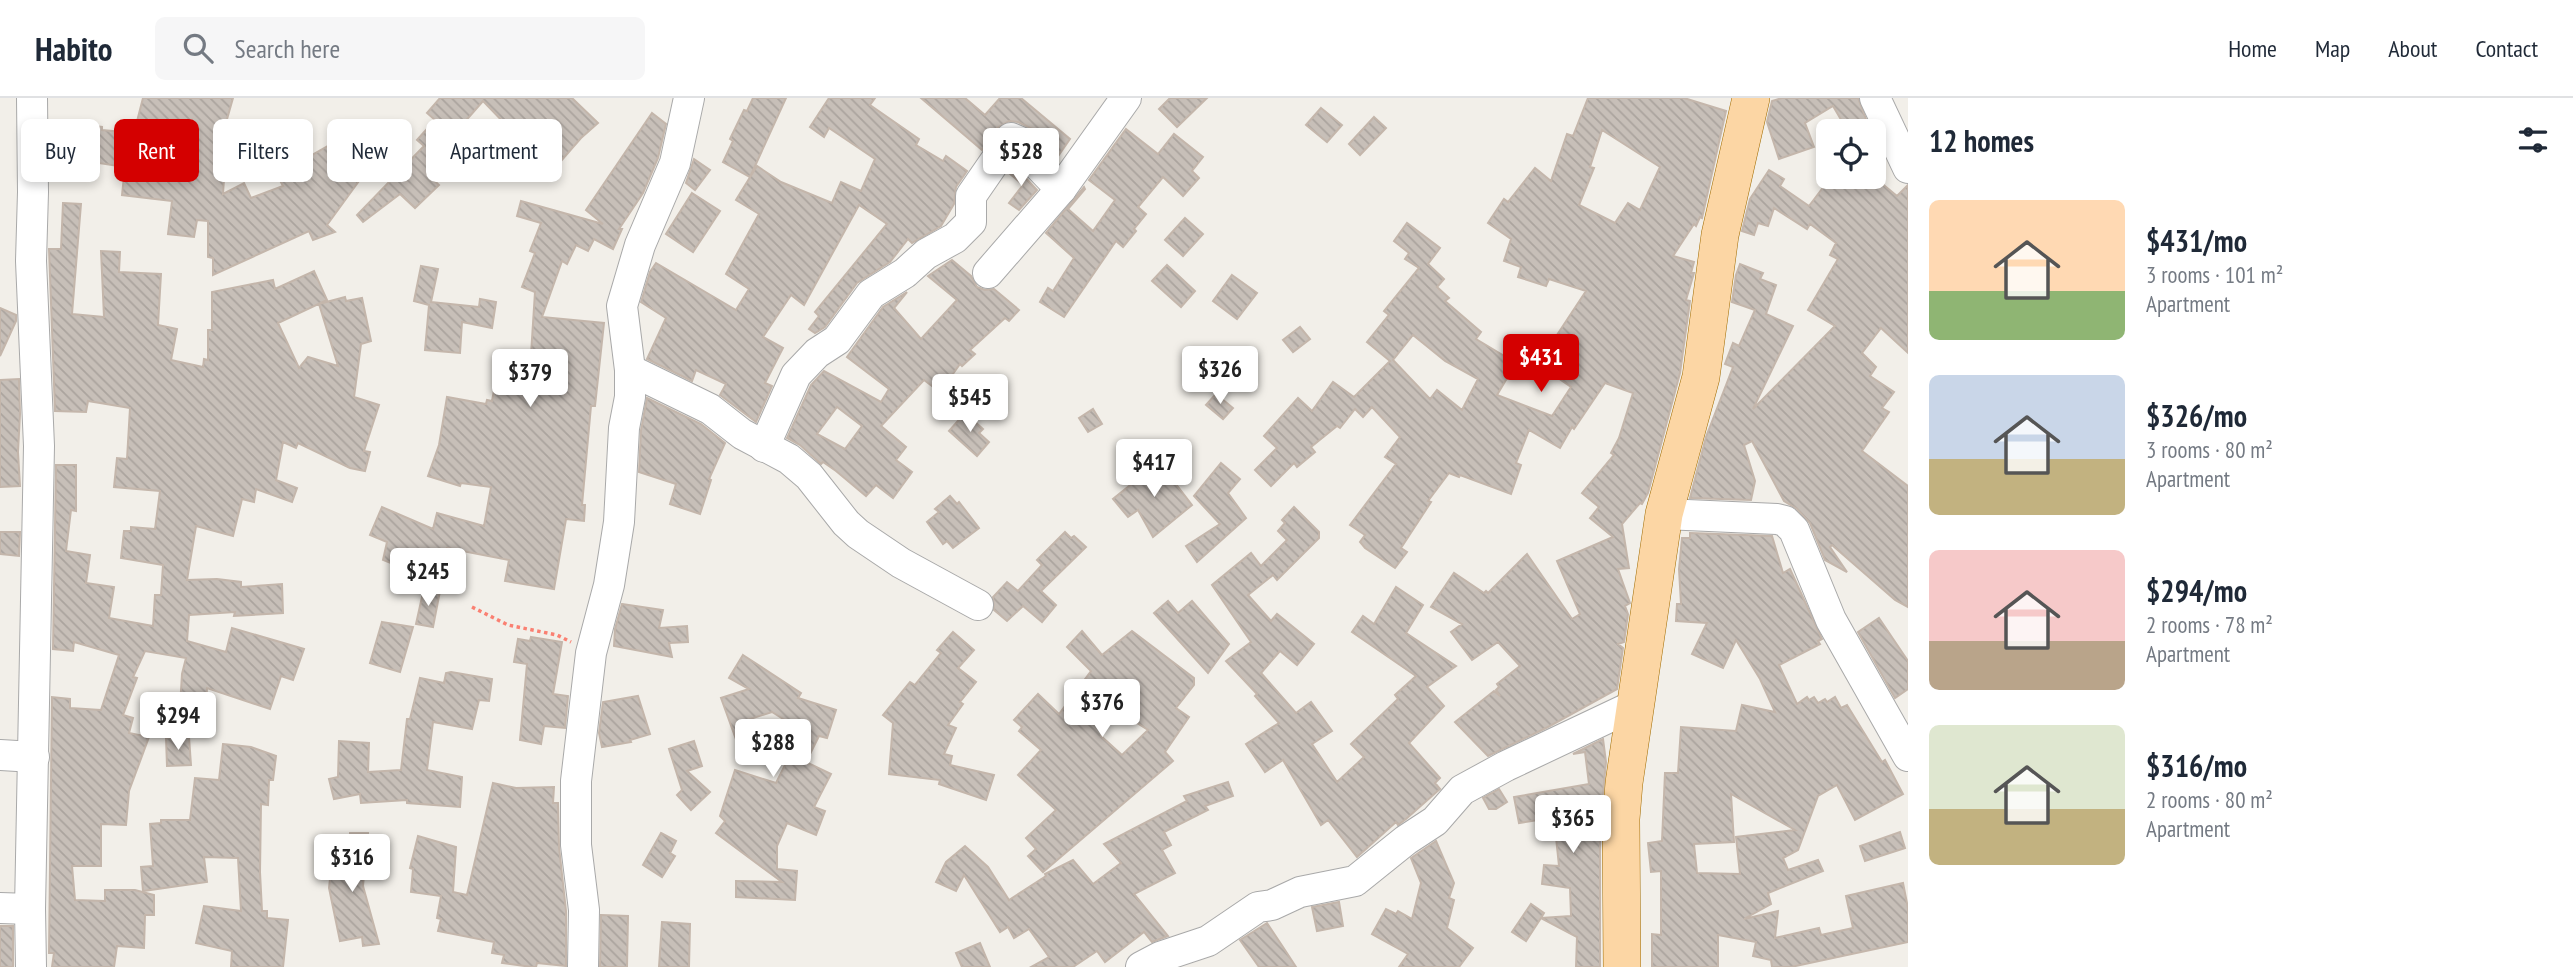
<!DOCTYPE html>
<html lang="en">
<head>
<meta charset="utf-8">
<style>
	:root { --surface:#fff; --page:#f6f6f7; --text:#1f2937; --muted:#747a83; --line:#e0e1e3; --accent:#d40000 }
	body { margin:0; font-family:"PT Sans Narrow",sans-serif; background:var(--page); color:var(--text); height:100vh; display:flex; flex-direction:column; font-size:26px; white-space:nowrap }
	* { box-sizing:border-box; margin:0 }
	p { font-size:23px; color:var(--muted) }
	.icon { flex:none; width:38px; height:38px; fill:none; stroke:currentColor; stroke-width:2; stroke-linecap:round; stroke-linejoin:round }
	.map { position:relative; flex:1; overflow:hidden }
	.sheet { display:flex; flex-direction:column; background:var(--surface); width:665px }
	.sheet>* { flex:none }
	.guide { position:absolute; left:21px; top:21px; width:665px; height:63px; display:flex; gap:14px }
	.buttons { position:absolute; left:1816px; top:21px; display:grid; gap:14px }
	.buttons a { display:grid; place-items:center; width:70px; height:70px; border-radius:10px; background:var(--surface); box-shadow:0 4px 10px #0003; font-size:35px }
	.price { position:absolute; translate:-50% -60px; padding:0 16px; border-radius:7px; background:#fff; color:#222; font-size:23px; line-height:46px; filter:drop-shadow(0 2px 4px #0008) }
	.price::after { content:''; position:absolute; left:50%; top:42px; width:21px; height:16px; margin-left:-10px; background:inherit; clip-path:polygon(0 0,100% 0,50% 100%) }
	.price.on { background:var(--accent); color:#fff }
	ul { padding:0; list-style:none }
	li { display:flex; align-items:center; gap:21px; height:175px; padding:0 21px }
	li span { display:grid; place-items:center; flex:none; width:196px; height:140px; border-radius:10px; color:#555 }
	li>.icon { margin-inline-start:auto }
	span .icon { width:84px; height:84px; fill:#fffc; stroke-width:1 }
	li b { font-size:30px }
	h2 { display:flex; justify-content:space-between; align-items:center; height:84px; padding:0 21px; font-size:30px }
	.tag { padding:0 24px; border-radius:10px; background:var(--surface); box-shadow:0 4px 10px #0003; font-size:24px; line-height:63px }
	.tag.on { background:var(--accent); color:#fff }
	header { display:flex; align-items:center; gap:42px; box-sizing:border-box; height:98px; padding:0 35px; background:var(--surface); border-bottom:2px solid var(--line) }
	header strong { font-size:33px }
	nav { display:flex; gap:38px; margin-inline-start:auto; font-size:24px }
	.search { width:490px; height:63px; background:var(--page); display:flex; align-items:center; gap:18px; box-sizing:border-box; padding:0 24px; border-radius:10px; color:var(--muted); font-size:26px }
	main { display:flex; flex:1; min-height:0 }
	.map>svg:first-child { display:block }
</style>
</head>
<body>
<header>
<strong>Habito</strong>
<div class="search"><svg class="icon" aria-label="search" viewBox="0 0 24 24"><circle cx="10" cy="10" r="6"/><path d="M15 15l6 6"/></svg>Search here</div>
<nav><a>Home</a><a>Map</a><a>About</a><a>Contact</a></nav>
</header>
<main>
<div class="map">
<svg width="1908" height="869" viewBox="0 0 1908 869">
	<defs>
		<pattern id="building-back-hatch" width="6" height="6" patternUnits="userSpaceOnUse" patternTransform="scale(1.75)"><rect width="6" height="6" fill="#c7bfb8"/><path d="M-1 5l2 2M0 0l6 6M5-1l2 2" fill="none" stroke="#aba49e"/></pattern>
	</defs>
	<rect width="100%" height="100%" fill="#f2efe9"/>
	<!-- building -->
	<g fill="url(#building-back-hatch)" stroke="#c4b6ab" stroke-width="2" fill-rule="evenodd">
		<polygon points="143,0 233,0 218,53 223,55 219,66 225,66 223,96 244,85 251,100 283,88 277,77 335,44 343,64 372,24 391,39 327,127 335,134 313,142 309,133 213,177 213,160 208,159 208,123 197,122 194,139 168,136 172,103 122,97 125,69 66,60 71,25 102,29 102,32 134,35"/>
		<polygon points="440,0 572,0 598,25 581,40 547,79 530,64 536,58 483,3 462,27 467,32 427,76 439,87 415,110 400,96 363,124 357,117 424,48 417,42 435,22 427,15"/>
		<polygon points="753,0 786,0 750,79 723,64 733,43 730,41 744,12 747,13"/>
		<polygon points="829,0 875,0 870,7 919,41 916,47 943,63 946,58 967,73 956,89 954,106 941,128 912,145 908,141 890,164 857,185 825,229 815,235 809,231 819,218 815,214 887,126 859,107 804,207 791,197 763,239 783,250 765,285 772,288 756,324 720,297 726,286 696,272 692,283 647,261 666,220 641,204 650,174 656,165 736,212 749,191 726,176 759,116 736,102 757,68 781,84 832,105 841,84 861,93 875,61 829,30 824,39 810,29"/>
		<polygon points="921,0 965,0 985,17 1000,0 1021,0 1070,41 1056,61 1050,54 1043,36 1018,24 1009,23 997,30 982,52"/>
		<polygon points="1170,0 1207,0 1177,29 1159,11"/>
		<path d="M 1588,0 L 1684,0 L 1726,13 L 1702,120 L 1700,119 L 1696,128 L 1694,126 L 1673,158 L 1694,164 L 1691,175 L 1694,175 L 1686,202 L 1690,203 L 1680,275 L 1648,395 L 1642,406 L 1640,405 L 1622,426 L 1629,470 L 1618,471 L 1630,505 L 1625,508 L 1628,516 L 1624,544 L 1618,546 L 1623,550 L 1617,591 L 1548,629 L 1488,658 L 1455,624 L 1494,593 L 1500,598 L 1496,592 L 1499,589 L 1497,586 L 1520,568 L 1498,544 L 1472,562 L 1451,534 L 1462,526 L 1431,509 L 1454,475 L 1484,495 L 1486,493 L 1488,495 L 1527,456 L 1572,521 L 1580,516 L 1557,463 L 1613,439 L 1590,420 L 1599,409 L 1582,395 L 1614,357 L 1611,355 L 1619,340 L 1633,295 L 1605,285 L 1574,331 L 1572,329 L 1560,350 L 1529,332 L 1516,365 L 1521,367 L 1511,396 L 1460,377 L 1459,379 L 1449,375 L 1428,403 L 1431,404 L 1401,450 L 1407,454 L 1395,470 L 1365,450 L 1360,444 L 1365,437 L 1350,427 L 1396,366 L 1385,359 L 1400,339 L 1372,309 L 1363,319 L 1355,311 L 1340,330 L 1337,328 L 1311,349 L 1315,354 L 1297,369 L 1294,365 L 1271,388 L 1255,372 L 1277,350 L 1264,338 L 1298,300 L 1312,313 L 1333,284 L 1354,299 L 1390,263 L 1367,244 L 1389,217 L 1384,213 L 1419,170 L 1405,161 L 1409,155 L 1394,143 L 1407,125 L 1440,150 L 1428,166 L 1444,181 L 1437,189 L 1449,200 L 1445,203 L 1481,234 L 1476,241 L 1516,265 L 1497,297 L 1552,318 L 1571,289 L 1542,269 L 1540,272 L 1522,260 L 1534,240 L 1549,249 L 1586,193 L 1549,181 L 1546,188 L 1518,179 L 1521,169 L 1504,163 L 1511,141 L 1488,125 L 1504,101 L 1508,104 L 1535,70 L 1551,83 L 1567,36 L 1573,38 ZM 1602,32 L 1660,69 L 1640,112 L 1628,105 L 1615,125 L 1579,107 L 1594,70 L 1590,69 ZM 1413,237 L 1445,263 L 1478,281 L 1462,312 L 1437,292 L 1430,301 L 1393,262 Z"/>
		<polygon points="1782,0 1858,0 1866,21 1847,32 1833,8 1805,25 1814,49 1779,61 1767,24 1772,3"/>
		<polygon points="1321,10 1342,27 1327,44 1306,27"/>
		<polygon points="652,15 666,26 658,60 643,95 619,131 622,131 613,151 594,141 588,153 576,147 567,166 562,163 542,219 604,225 595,308 591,308 582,407 585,407 584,423 566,421 554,491 505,483 509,462 447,450 446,458 436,457 426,479 383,462 387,444 370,437 382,409 433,431 437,415 484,428 491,389 461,385 460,388 428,378 439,347 447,299 486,306 487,302 492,303 499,266 530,272 535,194 522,189 535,155 530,153 541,125 517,118 521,103 603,126 586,112"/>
		<polygon points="1374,19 1386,30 1360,57 1349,46"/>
		<polygon points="1126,31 1158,56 1174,36 1203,59 1192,73 1199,80 1183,98 1163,79 1138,109 1146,116 1134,131 1136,133 1123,149 1116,143 1064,219 1040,204 1048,190 1053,193 1074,160 1046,135 1084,89 1085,91 1068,111 1093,133 1115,102 1089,82"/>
		<polygon points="694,61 710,72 695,92 686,85"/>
		<polygon points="1016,64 1021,75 1037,92 1019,112 1009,105 1023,87 1008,74"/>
		<polygon points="1769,72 1784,81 1780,88 1809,108 1831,79 1874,79 1897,98 1908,87 1908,255 1881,230 1862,255 1876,269 1870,278 1894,294 1882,310 1889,314 1862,353 1908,388 1908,509 1895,502 1832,447 1830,449 1847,474 1825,462 1810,425 1797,411 1784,403 1752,343 1744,347 1755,383 1751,402 1690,400 1706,339 1733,269 1725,266 1733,245 1739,248 1755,212 1732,204 1736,177 1740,166 1763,175 1760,181 1776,187 1766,216 1793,228 1753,311 1835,228 1808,212 1838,161 1830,157 1836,145 1810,126 1807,131 1774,110 1768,128 1758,125 1754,137 1742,133 1750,101"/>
		<polygon points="692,95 720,113 693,154 666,136"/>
		<polygon points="63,105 81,106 72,216 104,219 101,153 120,154 119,174 161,176 158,227 177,231 171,262 203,269 204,261 208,262 208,232 212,232 212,194 273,182 275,191 314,173 327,202 278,225 299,270 308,259 338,268 319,206 345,199 346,203 362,200 371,243 361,246 354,299 379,307 364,353 370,354 365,373 350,370 298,345 296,350 283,344 276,382 297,390 292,404 256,391 254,404 242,401 233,438 196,428 187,482 217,481 241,484 241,489 282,486 283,515 234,518 235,514 189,517 187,543 226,554 232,530 304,551 293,582 281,578 270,611 207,590 205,628 179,626 182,576 186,560 145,553 133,579 137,580 123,617 133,620 129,635 149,639 129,693 126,727 101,726 101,768 72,768 75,802 105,803 105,792 135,792 154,797 154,817 145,817 144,850 117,848 114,869 52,869 54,855 49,855 52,599 70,601 70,610 101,612 119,557 74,544 73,553 53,551 56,367 76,367 76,413 71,412 66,453 90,457 86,485 114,489 109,520 153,528 155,497 161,497 163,467 121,460 124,433 131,433 131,429 155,431 160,393 114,389 117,360 127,361 130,310 88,303 86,314 55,313 49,151 61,151"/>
		<polygon points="1185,120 1203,136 1183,158 1165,142"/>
		<path d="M 952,162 L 971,178 L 977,189 L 985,192 L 994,191 L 1019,212 L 1009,223 L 1005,220 L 970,252 L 975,256 L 962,268 L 960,266 L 940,294 L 924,282 L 881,328 L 906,349 L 896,362 L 912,374 L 893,400 L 876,387 L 866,398 L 836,373 L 823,364 L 821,366 L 800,347 L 787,340 L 811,287 L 824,273 L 881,304 L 889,291 L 847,259 L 883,209 L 907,194 L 894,210 L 921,241 L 957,202 L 928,178 ZM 837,309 L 862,328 L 845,351 L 817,336 Z"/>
		<polygon points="1167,167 1195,193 1181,209 1152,183"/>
		<polygon points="421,168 438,171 431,204 479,209 480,201 496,204 492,230 462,224 460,255 425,252 429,207 414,203"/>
		<polygon points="1232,177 1257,195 1237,221 1213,203"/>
		<polygon points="0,210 16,217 16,223 0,258"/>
		<polygon points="1300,229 1310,241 1293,254 1283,242"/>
		<polygon points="19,281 20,316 18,354 20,388 0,389 0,282"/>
		<polygon points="1216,296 1233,310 1223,321 1206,307"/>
		<polygon points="647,300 701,326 725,345 709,381 711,382 700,416 670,406 676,386 639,374 641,332"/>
		<polygon points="1093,311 1102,326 1088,334 1079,320"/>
		<polygon points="965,315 983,331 979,335 989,344 977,358 949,333"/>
		<polygon points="1159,364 1192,407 1153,439 1138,412 1128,419 1113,401"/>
		<polygon points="1221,365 1240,381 1228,395 1246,420 1197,464 1186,448 1220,426 1194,398"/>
		<polygon points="950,398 957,406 959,404 979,430 953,450 947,443 943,446 927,424 939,414 935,411"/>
		<polygon points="1294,409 1319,434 1319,440 1277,482 1273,477 1248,497 1271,523 1277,516 1314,546 1297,567 1280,553 1261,575 1296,615 1311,604 1332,633 1312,646 1337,684 1364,659 1351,646 1398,601 1395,597 1416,578 1352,534 1363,518 1374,526 1396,489 1423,507 1406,535 1456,568 1427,589 1444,608 1409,645 1440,680 1435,685 1440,691 1406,721 1398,727 1396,724 1357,759 1328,722 1321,727 1283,662 1265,674 1246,646 1279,625 1255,598 1257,596 1226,563 1251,544 1212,487 1251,455 1261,468 1287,442 1278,433 1285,425 1282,422"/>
		<polygon points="0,434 20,434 19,458 0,456"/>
		<polygon points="1065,434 1071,440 1074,438 1086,449 1041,493 1056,507 1042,524 1023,508 1007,523 994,512 993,499 1007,484 1018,493 1042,467 1037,462"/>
		<path d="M 1690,435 L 1772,438 L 1783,475 L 1790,471 L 1822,541 L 1818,543 L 1820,546 L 1779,567 L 1797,606 L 1807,599 L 1809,602 L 1814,599 L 1818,605 L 1825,601 L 1827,604 L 1835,599 L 1841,610 L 1847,607 L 1882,664 L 1885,662 L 1903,696 L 1855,722 L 1837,687 L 1818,698 L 1798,752 L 1783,760 L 1788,772 L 1818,762 L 1823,773 L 1768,795 L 1771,806 L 1744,821 L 1778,813 L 1775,840 L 1819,830 L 1821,837 L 1853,830 L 1846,798 L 1903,785 L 1908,810 L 1908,844 L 1791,869 L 1772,869 L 1771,862 L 1753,858 L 1756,844 L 1718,837 L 1718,869 L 1652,869 L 1652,836 L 1661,837 L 1661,773 L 1651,774 L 1648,745 L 1662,743 L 1665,675 L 1678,675 L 1681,629 L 1736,633 L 1742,607 L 1775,614 L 1760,581 L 1736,542 L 1723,570 L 1692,556 L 1707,525 L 1676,523 L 1677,506 L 1681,506 L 1679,471 L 1682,440 L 1690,440 ZM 1731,696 L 1795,732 L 1736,739 L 1740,776 L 1697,775 L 1694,746 L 1734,744 Z"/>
		<polygon points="424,490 440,493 433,529 416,526"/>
		<polygon points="1168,503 1178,515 1192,503 1229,546 1208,575 1154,515"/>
		<polygon points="622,506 663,512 659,530 687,528 688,544 669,545 672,559 614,548 615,531"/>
		<polygon points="1879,520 1908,563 1908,591 1895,600 1858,534"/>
		<polygon points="382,524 413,529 400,574 370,565"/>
		<path d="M 1082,533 L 1102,557 L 1132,533 L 1194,580 L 1194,587 L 1176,610 L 1189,619 L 1165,654 L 1173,663 L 1043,774 L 1028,758 L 1036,751 L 1026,740 L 1056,712 L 1018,677 L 1041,652 L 1019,633 L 1022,629 L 1014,622 L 1038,596 L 1059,616 L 1091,573 L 1067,549 ZM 1118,613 L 1148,632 L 1122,657 L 1101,638 Z"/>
		<polygon points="953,534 974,552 958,570 976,584 960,604 963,606 948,627 956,630 944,656 952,658 950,667 994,677 986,702 939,686 940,682 889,676 893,625 883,617 910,584 915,587 941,555 937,552"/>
		<polygon points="531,539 562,544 553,596 568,598 565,630 544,628 541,646 520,642 527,566 514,564 518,541 530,543"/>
		<polygon points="743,557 801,595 798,600 836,612 827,640 819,638 806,664 831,676 814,709 825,713 816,737 787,725 777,748 777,771 797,773 795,802 736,799 736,783 782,784 716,735 725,723 720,718 735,672 776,685 802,633 772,614 747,622 742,658 721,600 749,591 729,580"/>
		<polygon points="451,574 492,581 489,603 479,602 472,631 433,624 427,672 462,679 460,709 407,705 407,702 361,705 360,696 334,701 329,681 338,679 339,643 369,645 368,674 401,672 407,621 410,621 420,580 444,585 446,575"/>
		<polygon points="638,598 650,636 630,642 631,644 602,649 599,635 603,604"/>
		<polygon points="189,639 191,667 167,668 166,640"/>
		<polygon points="1603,641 1606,664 1600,726 1600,869 1576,869 1577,839 1541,820 1526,843 1512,834 1531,806 1544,815 1541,820 1571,818 1570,790 1542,786 1544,767 1559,768 1555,730 1546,731 1544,721 1519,725 1514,699 1589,686 1585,654 1573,656"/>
		<polygon points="694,643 702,668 687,673 710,694 691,712 677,697 682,692 669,651"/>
		<polygon points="223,646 251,649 276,658 273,682 269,682 268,707 261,706 260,774 262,813 267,813 267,820 288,822 283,869 231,869 232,853 196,845 204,808 241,813 238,760 204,759 207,784 143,793 141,769 153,768 150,726 161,725 161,722 190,722 195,680 219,682"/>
		<polygon points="1228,684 1233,698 1205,708 1208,712 1164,734 1171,747 1162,752 1175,775 1134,796 1168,838 1152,844 1144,834 1105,864 1097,853 1073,869 1031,869 1049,859 1029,831 1014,840 1008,829 1000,834 964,777 956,793 936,784 946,764 965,748 988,769 1009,802 1046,778 1045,776 1073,762 1093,786 1121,765 1104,746 1187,703 1184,698"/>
		<polygon points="493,685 516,690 554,689 553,705 558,705 559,749 566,813 566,868 537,865 536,869 532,869 502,865 504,857 492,855 494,844 438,833 441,821 437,820 441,798 411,794 413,771 410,770 418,738 456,749 453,794 467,797"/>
		<polygon points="1499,691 1507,704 1496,711 1489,711 1483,700"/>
		<polygon points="1900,734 1905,750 1865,763 1860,748"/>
		<polygon points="350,735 368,735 363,788 379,846 363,848 362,839 340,843 329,790 332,762 350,764"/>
		<polygon points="661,735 676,743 670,755 675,758 662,779 643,767"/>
		<polygon points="1436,743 1454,785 1449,800 1454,802 1447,830 1473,850 1459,869 1399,869 1408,856 1372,836 1386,811 1396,816 1398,813 1412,821 1421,785 1411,760"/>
		<polygon points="1339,804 1343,828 1317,833 1312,809"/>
		<polygon points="601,817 628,818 627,869 600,869"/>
		<polygon points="662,824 690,826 689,869 659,869"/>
		<polygon points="1267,825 1283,849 1296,869 1259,869 1240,842"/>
		<rect x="0" y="828" width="13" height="41"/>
		<polygon points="980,845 990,869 962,869 956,855"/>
	</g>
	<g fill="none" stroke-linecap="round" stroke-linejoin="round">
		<defs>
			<g id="minor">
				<polyline points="1875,0 1908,70"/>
				<polyline points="988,175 1061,91 1126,0"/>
				<polyline points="630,272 710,311 742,336 789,361 809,378 846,425 858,436 901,465 978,507"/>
				<polyline points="764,349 796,277 817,255 837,242 871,196 905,175 926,156 955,140 971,124 971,98 1011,40 1030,48 1034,63 1061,91"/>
				<polyline points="1664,416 1777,421 1785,423 1794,432 1831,522 1908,658"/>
				<polyline points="0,657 34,659"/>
				<polyline points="0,810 30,811"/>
				<polyline points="31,869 30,811 39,348 31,163 33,94 32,0"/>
				<polyline points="583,869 584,812 576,747 576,683 591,555 609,487 619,424 624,330 630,299 630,272 622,208 640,147 675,65 689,0"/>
				<polyline points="1141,869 1160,859 1208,843 1258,809 1272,807 1300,794 1355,783 1406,742 1435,723 1462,692 1506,668 1637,606"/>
			</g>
			<polyline id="major" points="1622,869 1621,721 1624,685 1664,416 1701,279 1720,137 1751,0"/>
		</defs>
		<!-- minor casing -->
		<use href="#minor" stroke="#a9a9a9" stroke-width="32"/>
		<!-- major casing -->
		<use href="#major" stroke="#a06b00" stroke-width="38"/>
		<!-- path -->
		<polyline stroke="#fa8072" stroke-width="3.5" stroke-dasharray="3.5 3.5" stroke-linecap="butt" points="472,509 508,527 557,537 571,544"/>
		<!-- minor -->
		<use href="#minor" stroke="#fff" stroke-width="30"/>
		<!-- major -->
		<use href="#major" stroke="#fcd6a4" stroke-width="37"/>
	</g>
</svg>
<div class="buttons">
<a><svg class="icon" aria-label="locate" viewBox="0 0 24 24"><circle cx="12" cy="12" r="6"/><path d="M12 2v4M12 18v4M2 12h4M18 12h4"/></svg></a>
</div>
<b class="price" style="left:1021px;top:90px">$528</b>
<b class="price on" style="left:1541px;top:296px">$431</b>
<b class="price" style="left:1220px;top:308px">$326</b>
<b class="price" style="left:530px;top:311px">$379</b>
<b class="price" style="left:970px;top:336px">$545</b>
<b class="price" style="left:1154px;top:401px">$417</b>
<b class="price" style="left:428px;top:510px">$245</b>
<b class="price" style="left:1102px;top:641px">$376</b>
<b class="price" style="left:178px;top:654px">$294</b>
<b class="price" style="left:773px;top:681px">$288</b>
<b class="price" style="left:1573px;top:757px">$365</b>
<b class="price" style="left:352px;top:796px">$316</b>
<div class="guide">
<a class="tag">Buy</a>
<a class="tag on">Rent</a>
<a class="tag">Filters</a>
<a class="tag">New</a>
<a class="tag">Apartment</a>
</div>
</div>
<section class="sheet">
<h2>12 homes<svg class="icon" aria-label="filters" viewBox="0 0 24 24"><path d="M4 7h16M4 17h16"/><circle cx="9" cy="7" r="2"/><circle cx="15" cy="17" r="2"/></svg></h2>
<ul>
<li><span style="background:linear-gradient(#ffd9b3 65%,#8fb573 0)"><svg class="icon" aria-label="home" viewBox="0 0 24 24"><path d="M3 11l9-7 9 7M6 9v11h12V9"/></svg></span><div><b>$431/mo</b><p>3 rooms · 101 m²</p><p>Apartment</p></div></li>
<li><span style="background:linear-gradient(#c9d6e8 60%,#c2b280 0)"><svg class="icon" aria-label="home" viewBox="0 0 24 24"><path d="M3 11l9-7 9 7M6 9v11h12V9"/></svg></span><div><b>$326/mo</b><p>3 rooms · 80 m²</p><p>Apartment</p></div></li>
<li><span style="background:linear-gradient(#f6c9c9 65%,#b9a48a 0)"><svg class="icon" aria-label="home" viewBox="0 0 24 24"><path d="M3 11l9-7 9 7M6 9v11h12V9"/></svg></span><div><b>$294/mo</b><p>2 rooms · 78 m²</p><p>Apartment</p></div></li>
<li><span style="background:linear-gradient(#dfe7d0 60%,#c2b280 0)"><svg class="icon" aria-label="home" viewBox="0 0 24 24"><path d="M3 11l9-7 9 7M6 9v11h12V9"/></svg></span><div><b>$316/mo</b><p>2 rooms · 80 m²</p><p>Apartment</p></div></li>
</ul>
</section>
</main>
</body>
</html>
